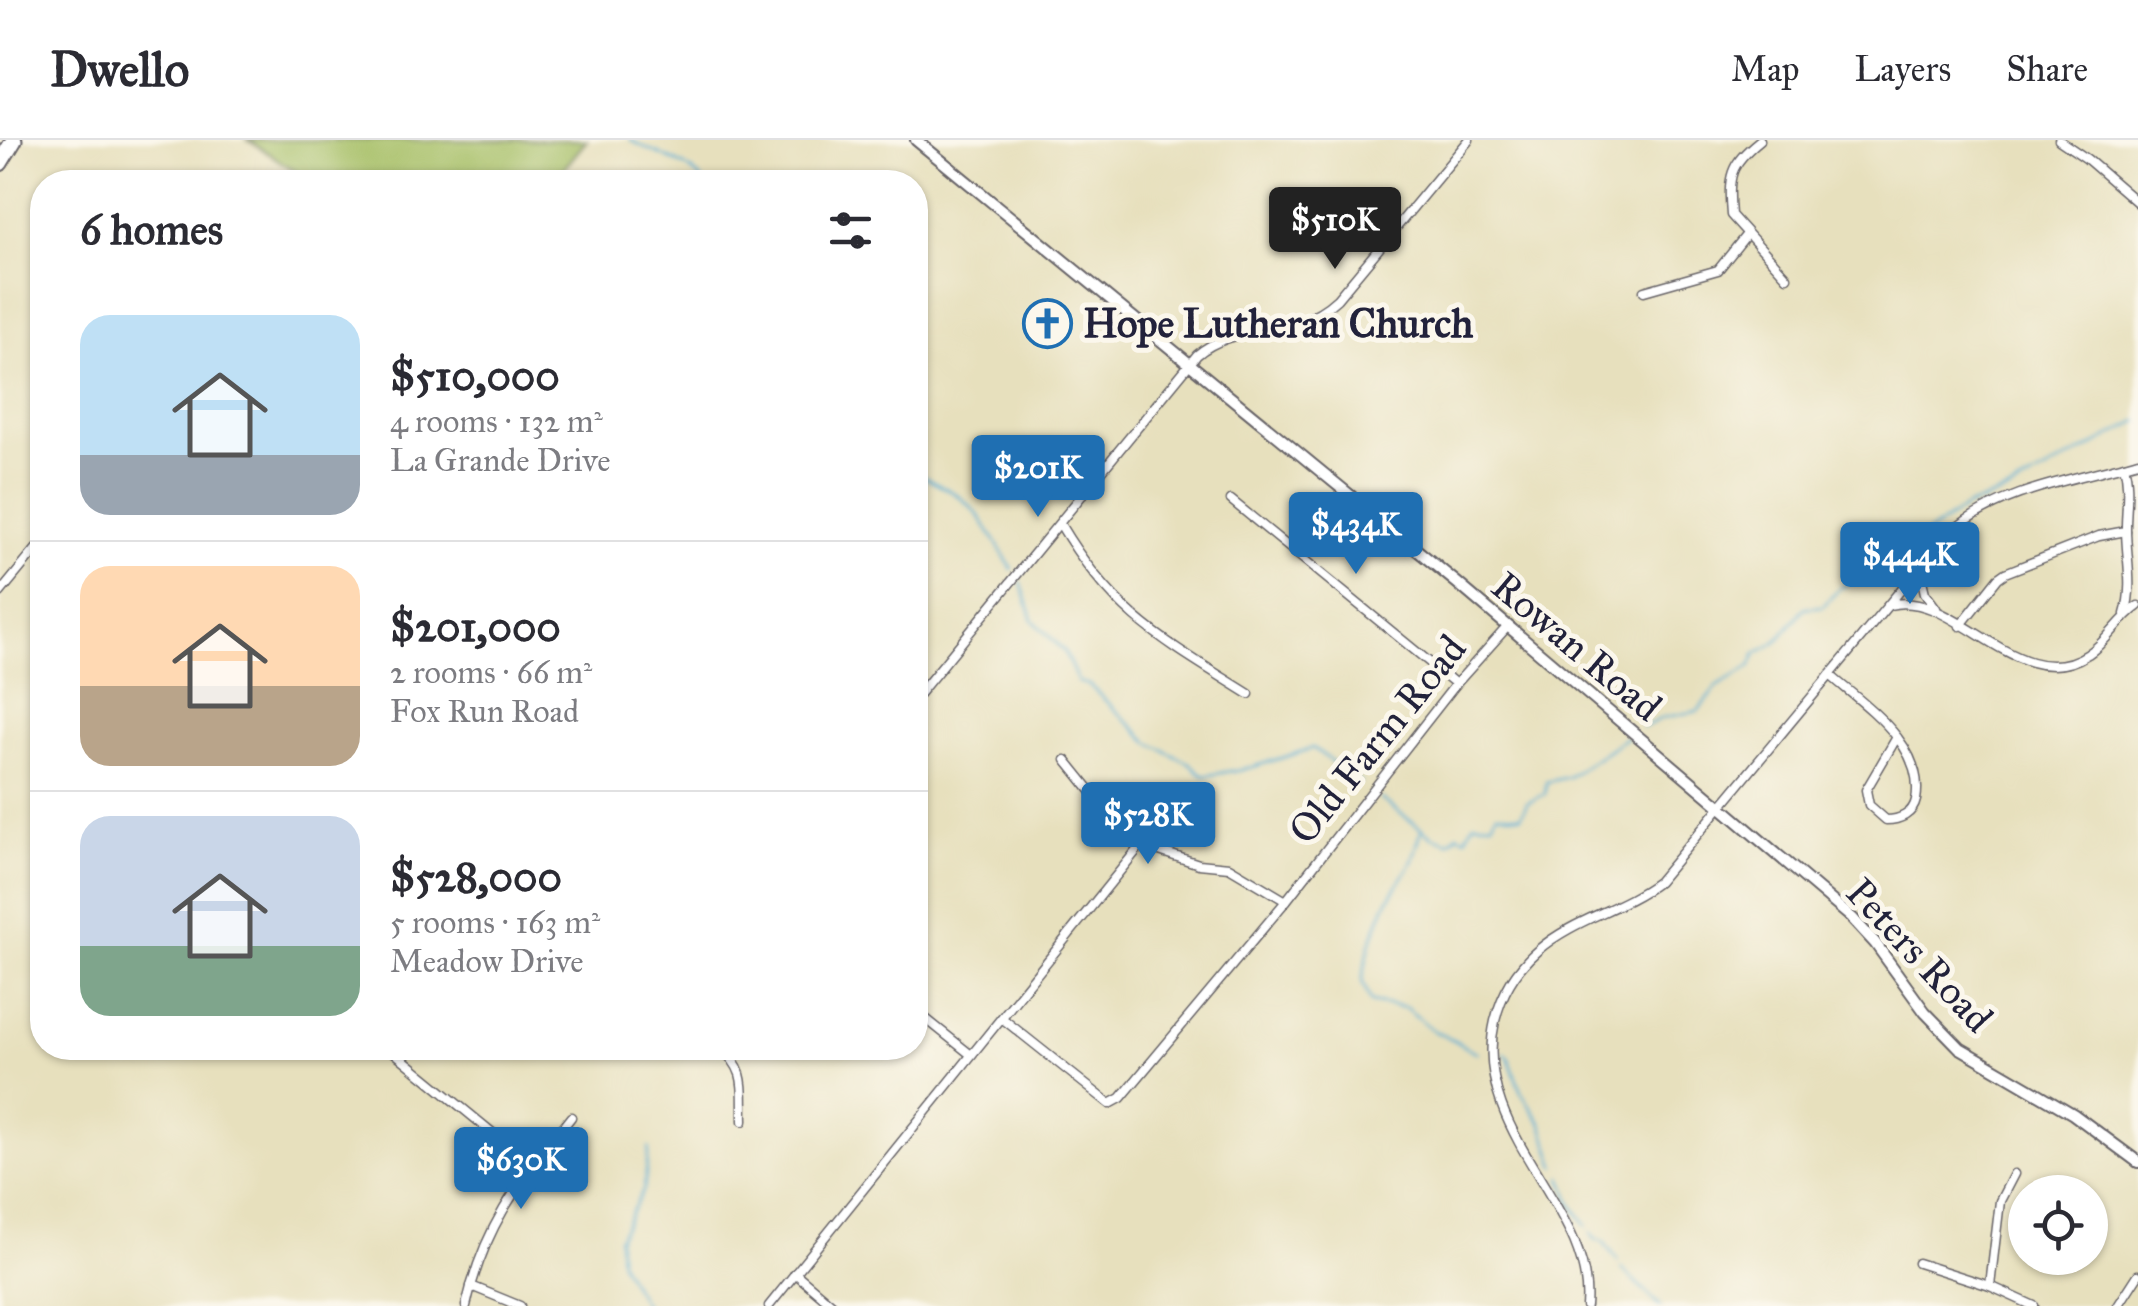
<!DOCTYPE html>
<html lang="en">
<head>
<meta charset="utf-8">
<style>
	:root { --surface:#fff; --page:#f7f7f7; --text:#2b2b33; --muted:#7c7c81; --line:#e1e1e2; --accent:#1f6fb2 }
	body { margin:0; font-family:"IM FELL Great Primer",serif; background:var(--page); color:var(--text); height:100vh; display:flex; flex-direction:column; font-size:38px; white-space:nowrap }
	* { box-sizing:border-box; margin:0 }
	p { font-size:32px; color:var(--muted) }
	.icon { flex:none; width:55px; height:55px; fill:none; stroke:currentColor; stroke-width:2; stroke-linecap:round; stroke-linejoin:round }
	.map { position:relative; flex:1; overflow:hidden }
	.side { position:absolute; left:30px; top:30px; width:898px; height:890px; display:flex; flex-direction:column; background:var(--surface); border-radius:40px; box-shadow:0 2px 8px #0004 }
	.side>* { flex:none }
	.controls { position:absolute; left:2008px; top:1035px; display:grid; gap:20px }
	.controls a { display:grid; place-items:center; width:100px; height:100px; border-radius:50%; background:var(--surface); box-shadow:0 2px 8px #0004; font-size:50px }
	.price { position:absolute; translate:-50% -85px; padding:0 22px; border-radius:10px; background:var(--accent); color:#fff; font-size:32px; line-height:65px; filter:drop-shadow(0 2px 5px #0008) }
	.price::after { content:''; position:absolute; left:50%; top:60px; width:30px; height:22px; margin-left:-15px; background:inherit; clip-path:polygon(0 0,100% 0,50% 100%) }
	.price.active { background:#222; color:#fff }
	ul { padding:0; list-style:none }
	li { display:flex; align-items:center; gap:30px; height:250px; padding:0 50px }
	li+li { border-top:2px solid var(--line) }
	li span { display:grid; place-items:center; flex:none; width:280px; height:200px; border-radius:30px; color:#555 }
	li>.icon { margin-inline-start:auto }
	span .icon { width:120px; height:120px; fill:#fffc; stroke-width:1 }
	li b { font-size:42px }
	h2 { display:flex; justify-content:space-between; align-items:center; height:120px; padding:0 50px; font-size:42px }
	header { display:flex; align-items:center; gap:60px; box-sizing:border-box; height:140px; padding:0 50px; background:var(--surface); border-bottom:2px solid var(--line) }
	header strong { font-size:48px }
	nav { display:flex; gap:55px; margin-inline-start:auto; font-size:35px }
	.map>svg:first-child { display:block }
</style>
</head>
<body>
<header>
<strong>Dwello</strong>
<nav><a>Map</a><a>Layers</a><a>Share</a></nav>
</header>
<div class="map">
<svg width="2138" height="1166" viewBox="0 0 2138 1166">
	<rect width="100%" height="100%" fill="#fbf7ec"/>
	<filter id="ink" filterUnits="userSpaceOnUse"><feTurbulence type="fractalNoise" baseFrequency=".01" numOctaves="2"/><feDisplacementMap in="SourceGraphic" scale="20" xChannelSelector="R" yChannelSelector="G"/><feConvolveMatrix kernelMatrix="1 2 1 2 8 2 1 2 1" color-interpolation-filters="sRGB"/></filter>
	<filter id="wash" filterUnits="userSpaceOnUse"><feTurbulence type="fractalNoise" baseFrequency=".0048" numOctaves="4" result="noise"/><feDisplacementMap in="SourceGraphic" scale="40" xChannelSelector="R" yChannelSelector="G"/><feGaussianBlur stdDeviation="2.25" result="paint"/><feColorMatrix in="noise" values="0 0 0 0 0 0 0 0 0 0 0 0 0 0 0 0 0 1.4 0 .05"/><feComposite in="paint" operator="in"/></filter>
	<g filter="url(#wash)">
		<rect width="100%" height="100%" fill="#e7e0bd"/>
		<!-- green -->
		<polygon fill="#a4be64" stroke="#637050" stroke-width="2.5" points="248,0 587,0 553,42 312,42"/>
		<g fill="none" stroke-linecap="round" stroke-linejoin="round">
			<!-- stream -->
			<g stroke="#56add3" stroke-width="2.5">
				<path d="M 630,0 C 652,13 689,22 703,42"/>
				<path d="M 915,329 C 928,342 942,345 957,355 C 981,370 997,406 1012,429"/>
				<polyline points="1021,442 1033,480 1064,511 1078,542 1089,545 1150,603 1189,623 1204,636 1253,627 1313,608 1360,642"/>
				<path d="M 1642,588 L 1662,578 L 1698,571 L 1717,547 L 1750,527 L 1756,513 C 1784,502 1785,489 1804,468 L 1823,466 L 1841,447 L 1865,439 L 1878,425 L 1968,366 L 2009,351 L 2138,281"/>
				<polyline points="1381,659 1433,697 1449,702 1458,694 1466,698 1474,682 1492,683 1497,673 1521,676 1527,663 1545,654 1546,642 1568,637 1627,597"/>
				<polyline points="1422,689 1412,722 1386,764 1370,804 1362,841 1371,862 1406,868 1434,891 1478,913"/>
				<polyline points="1504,913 1508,916 1521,952 1542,984 1556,1026"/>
				<polyline points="1562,1037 1572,1065 1587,1086"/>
				<polyline points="1591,1093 1595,1099 1603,1101 1618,1121"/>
				<polyline points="1621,1128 1660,1166"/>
				<polyline points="645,1166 620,1122 618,1099 644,1048 649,1008"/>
			</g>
		</g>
	</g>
	<g filter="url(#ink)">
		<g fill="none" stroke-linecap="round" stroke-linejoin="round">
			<defs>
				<g id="minor">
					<path d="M 1760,0 C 1729,25 1728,36 1731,75 L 1787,137"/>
					<polyline points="2059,0 2087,19 2138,63"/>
					<polyline points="1644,151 1718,130 1747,94"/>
					<path d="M 2124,325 C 2130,346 2126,367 2126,388 C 2126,418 2134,445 2125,474"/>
					<polyline points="1231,360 1456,544"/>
					<path d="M 1060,384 C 1114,475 1163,500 1249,554"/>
					<polyline points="1919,428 1925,453 1936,468"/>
					<polyline points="0,453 42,402"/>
					<path d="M 1890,465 C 1955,448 2019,560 2088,514 C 2107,502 2119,479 2138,466"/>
					<polyline points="1960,486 1998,438 2005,433 2099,396 2126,391"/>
					<path d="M 1830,535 C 1864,565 1926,605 1916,660 C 1913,674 1900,680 1886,680 L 1869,665 L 1866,650 L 1897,597"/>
					<path d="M 915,559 L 1197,215 C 1236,181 1292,201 1337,159 L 1469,0"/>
					<polyline points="1066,620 1112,677 1141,705 1199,724 1229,727 1286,761"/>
					<polyline points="915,870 970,914"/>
					<polyline points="1003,879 1110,964 1121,958 1286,761 1456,544 1508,486"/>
					<polyline points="389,908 533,1026"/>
					<path d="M 720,908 C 748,930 742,948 743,981"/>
					<polyline points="1918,1123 1990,1146 2034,1166"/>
					<polyline points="795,1133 834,1166"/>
					<polyline points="471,1146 520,1166"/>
					<polyline points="1990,1146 2000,1061 2014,1034"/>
					<path d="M 466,1166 C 485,1083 520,1042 571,977"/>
					<polyline points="769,1166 1141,705"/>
					<path d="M 1586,1166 C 1595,1068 1469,993 1495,881 C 1502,852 1516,829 1538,810 C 1574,779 1620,770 1658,742 L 1919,428 C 1931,414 1942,400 1956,388 C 2006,348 2079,339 2138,321"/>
					<polyline points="2118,1166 2138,1135"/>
				</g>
				<polyline id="tertiary" points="916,0 1456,442 1852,778 1875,803 1925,872 1960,908 2073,974 2138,1022"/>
				<polyline id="motorway" points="0,23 14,0"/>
			</defs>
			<!-- minor casing -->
			<use href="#minor" stroke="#676468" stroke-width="11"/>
			<!-- tertiary casing -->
			<use href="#tertiary" stroke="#676468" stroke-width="14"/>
			<!-- motorway casing -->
			<use href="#motorway" stroke="#676468" stroke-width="19"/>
			<!-- minor -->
			<use href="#minor" stroke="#fff" stroke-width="8"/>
			<!-- tertiary -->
			<use href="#tertiary" stroke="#fff" stroke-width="10"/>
			<!-- motorway -->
			<use href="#motorway" stroke="#fff" stroke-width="15"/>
		</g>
	</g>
	<!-- icons -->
	<defs>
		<symbol id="church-ring" viewBox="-11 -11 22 22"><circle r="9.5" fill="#fbf7ec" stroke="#1f6fb2" stroke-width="1.5"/><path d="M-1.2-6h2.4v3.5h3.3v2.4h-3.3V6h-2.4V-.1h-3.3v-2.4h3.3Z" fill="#1f6fb2"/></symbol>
	</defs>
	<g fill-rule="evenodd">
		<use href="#church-ring" x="1020" y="156" width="55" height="55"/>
	</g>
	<g text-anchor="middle" stroke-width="10" stroke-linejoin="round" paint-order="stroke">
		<!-- poi labels -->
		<g font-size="40" font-weight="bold" fill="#22223b" stroke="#fbf7ec" text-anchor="start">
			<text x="1083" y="197">Hope Lutheran Church</text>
		</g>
		<!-- street labels -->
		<g font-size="40" fill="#22223b" stroke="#fbf7ec">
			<text transform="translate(1577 506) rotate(40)" y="14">Rowan Road</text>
			<text transform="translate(1377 599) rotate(-51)" y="14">Old Farm Road</text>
			<text transform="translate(1920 815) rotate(47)" y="14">Peters Road</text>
		</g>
	</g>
</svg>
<div class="controls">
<a><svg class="icon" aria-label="locate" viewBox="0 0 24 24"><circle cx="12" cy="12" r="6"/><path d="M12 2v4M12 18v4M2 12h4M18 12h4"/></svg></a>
</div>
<b class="price active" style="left:1335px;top:132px">$510K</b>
<b class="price" style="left:1038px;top:380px">$201K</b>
<b class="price" style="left:1356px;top:437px">$434K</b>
<b class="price" style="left:1910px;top:467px">$444K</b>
<b class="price" style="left:1148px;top:727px">$528K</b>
<b class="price" style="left:521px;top:1072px">$630K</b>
<section class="side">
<h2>6 homes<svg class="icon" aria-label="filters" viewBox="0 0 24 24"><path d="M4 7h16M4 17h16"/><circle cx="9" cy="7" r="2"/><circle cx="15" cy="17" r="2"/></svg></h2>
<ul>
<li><span style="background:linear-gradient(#bfe0f5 70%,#9aa5b1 0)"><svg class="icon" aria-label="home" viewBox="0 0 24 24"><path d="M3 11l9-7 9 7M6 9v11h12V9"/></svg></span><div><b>$510,000</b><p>4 rooms · 132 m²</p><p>La Grande Drive</p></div></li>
<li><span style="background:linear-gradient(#ffd9b3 60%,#b9a48a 0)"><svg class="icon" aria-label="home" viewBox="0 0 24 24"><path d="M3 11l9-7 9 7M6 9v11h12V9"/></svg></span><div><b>$201,000</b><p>2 rooms · 66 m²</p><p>Fox Run Road</p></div></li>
<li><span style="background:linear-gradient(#c9d6e8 65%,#7fa58c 0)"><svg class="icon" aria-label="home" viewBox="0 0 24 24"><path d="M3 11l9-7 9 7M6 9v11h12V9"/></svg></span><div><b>$528,000</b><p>5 rooms · 163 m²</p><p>Meadow Drive</p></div></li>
</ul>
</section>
</div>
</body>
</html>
